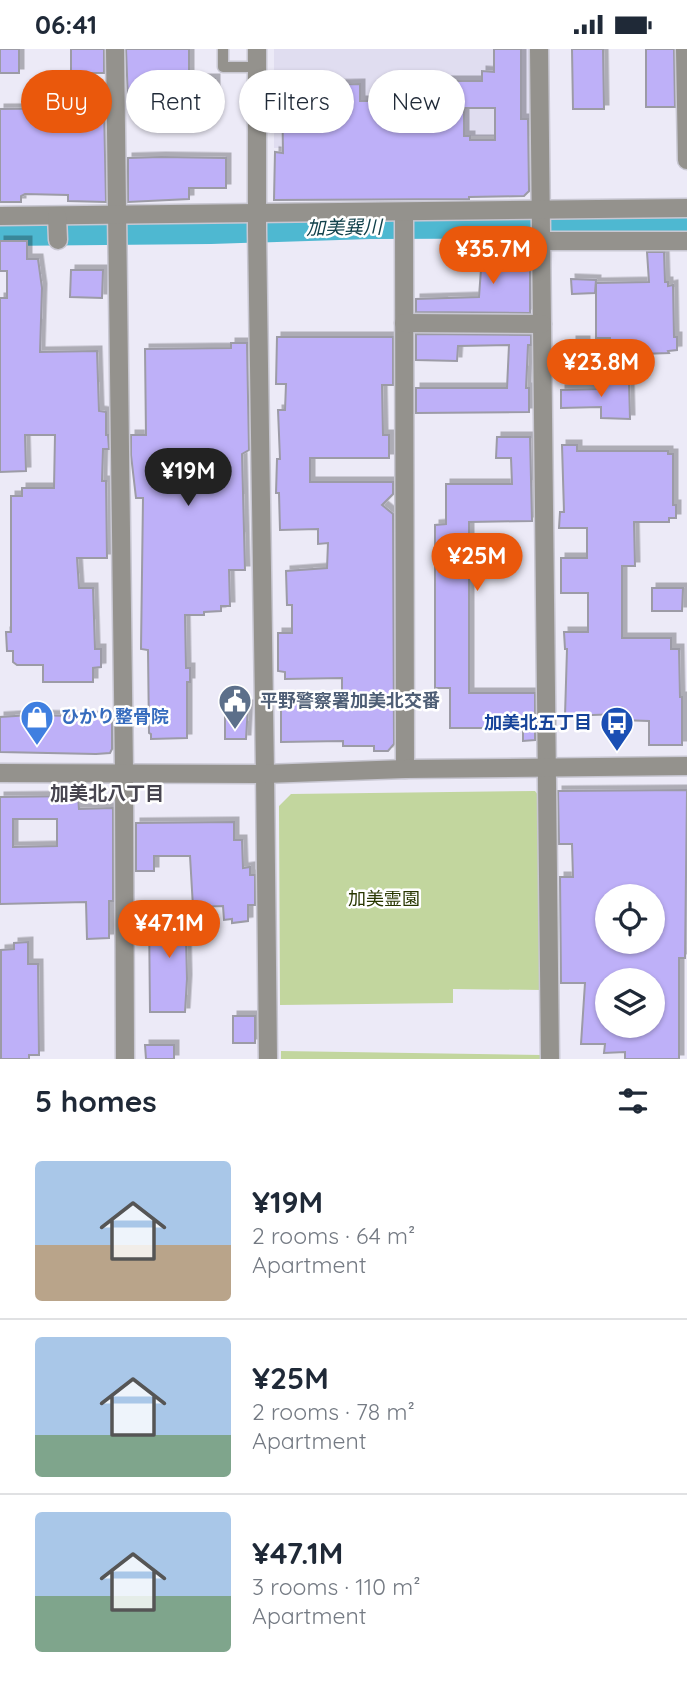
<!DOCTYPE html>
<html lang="en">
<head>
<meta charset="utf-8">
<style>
	:root { --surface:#fff; --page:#f2f2f3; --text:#1f2937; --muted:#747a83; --line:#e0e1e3; --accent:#ea580c }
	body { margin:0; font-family:Quicksand,"Noto Sans JP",sans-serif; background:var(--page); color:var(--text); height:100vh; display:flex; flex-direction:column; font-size:26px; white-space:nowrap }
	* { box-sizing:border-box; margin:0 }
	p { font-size:23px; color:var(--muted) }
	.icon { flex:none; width:38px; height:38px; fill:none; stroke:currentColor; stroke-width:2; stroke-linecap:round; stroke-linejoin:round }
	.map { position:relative; height:1010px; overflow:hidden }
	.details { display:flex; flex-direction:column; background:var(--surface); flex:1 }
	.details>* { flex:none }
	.hud { position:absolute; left:21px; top:21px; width:646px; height:63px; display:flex; gap:14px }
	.fabs { position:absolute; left:595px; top:835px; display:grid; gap:14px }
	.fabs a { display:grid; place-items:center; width:70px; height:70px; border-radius:50%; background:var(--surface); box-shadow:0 2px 5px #0004; font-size:35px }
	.price { position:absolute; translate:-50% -60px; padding:0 16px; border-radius:24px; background:var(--accent); color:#fff; font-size:23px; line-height:46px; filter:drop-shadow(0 2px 4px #0008) }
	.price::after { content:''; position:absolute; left:50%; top:42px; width:21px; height:16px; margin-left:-10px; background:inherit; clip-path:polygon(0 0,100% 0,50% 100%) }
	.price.on { background:#222; color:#fff }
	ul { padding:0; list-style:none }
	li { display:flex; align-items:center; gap:21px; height:175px; padding:0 35px }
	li+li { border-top:2px solid var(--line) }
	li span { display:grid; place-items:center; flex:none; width:196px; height:140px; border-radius:7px; color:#555 }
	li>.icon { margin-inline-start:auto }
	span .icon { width:84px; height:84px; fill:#fffc; stroke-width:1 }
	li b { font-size:30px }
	h2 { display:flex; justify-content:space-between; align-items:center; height:84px; padding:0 35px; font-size:30px }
	.pill { padding:0 24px; border-radius:32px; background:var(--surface); box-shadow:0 2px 5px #0004; font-size:24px; line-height:63px }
	.pill.on { background:var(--accent); color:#fff }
	.status { display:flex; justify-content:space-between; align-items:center; height:49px; padding:0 35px; background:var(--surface); direction:ltr }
	.status svg { height:19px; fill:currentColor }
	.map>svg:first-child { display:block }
</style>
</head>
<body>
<div class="status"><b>06:41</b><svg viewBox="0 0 49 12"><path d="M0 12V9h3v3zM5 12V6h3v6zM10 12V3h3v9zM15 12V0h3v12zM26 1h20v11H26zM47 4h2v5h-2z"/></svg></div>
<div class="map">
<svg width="687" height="1010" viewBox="0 0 687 1010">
	<defs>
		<filter id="shadow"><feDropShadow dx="4.5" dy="-4.5" stdDeviation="0" flood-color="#0004"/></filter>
	</defs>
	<rect width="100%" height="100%" fill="#eceaf7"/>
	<!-- built -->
	<polygon fill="#e0ddf0" points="274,0 535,0 536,87 379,87 379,99 274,99"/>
	<!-- green -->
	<g fill="#c2d69e">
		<polygon points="535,742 539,747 542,941 453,940 453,954 280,956 279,757 291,745"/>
		<polygon points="281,1002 542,1006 542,1010 281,1010"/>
	</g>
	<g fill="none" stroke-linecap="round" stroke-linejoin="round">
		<!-- river -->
		<polyline stroke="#4eb8d1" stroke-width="30" points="0,182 211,180 370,175 687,174"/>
	</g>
	<!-- building -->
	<g fill="#beb0f8" stroke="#9c9ba6" stroke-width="2" fill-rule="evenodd" filter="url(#shadow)">
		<rect x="0" y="0" width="19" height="24"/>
		<rect x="71" y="0" width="33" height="24"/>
		<polygon points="126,0 189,0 189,30 215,30 215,51 128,52"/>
		<path d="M 494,0 L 521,0 L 521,70 L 528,70 L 529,142 L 524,147 L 469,148 L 469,150 L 274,151 L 275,103 L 283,104 L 282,37 L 360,35 L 360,52 L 430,52 L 430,32 L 482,32 L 482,22 L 494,23 ZM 464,59 L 495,59 L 495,91 L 470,91 L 470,87 L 464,87 Z"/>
		<polygon points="572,0 603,0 604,60 573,60"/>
		<polygon points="646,0 674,0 675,58 646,58"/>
		<polygon points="104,59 106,153 68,152 68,146 25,145 21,147 21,153 0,153 0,60"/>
		<polygon points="161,108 226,109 226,139 189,139 189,150 128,153 128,109"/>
		<polygon points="0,192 27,192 27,210 38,210 42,239 40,303 97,302 99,362 106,363 106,386 108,386 109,400 103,400 102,432 106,432 107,509 77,509 79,539 93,539 95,600 101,600 101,618 93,619 93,633 43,633 43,616 17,616 13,613 13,602 7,602 6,583 11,583 11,447 22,447 22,439 54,439 55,386 25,386 26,422 0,423 0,249 7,249 7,222 0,222"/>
		<polygon points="519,194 530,195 530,264 416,263 416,250 479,248 481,220 485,220 485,201 519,199"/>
		<polygon points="647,203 664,203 665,233 668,233 668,237 673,236 674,288 677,288 677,301 668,302 669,304 611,306 610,289 596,289 596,234 649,233"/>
		<polygon points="71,221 103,221 102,249 70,248"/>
		<polygon points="571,230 596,231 595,244 572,245"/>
		<polygon points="416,285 531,286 531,296 528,296 526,339 529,339 529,363 416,364 416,339 507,339 509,296 458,297 457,312 416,311"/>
		<polygon points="277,288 393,288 393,336 382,336 383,386 389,386 389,409 310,409 310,433 393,433 393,445 382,456 393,465 394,695 388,702 374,702 374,697 343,697 343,692 281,693 281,655 342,654 342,629 285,630 285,623 278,622 278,584 292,584 292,556 287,556 286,522 327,519 328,494 318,495 318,480 280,481 279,444 276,444 277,410 280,410 278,361 285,361 286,335 276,335"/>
		<polygon points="572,292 585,292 585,308 572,307"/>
		<polygon points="231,294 247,294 249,401 242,405 245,521 229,521 230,557 221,557 221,562 204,563 204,566 185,566 186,619 190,619 190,633 187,633 187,689 151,690 151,685 149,684 148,601 141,600 143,449 136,449 131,406 131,386 146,386 145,300 231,299"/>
		<polygon points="615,328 615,334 629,333 630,370 601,369 601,358 561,359 561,341 601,340 601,329"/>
		<polygon points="497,388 530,388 532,472 469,473 469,644 535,644 535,691 523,692 523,679 450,679 450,639 435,639 435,476 446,475 446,435 512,435 511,409 496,409"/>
		<polygon points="562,396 577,396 577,402 668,402 668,405 673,405 673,456 676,456 676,469 669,469 669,473 634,473 635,517 622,517 622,589 671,589 671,600 679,600 680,648 682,648 682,696 649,696 649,672 620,671 620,665 565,667 567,600 565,600 564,583 588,583 588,544 561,544 561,509 587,509 587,479 559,479 560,463 564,463"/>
		<polygon points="652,539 683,539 682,562 652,562"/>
		<polygon points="225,656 248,656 246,690 225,690"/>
		<polygon points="31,666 112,668 112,700 110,704 96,705 0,703 0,668"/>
		<path d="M 687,741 L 685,909 L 679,909 L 679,1010 L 625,1010 L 625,1003 L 604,1004 L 605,995 L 581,995 L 585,934 L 561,934 L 560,828 L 573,828 L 572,795 L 559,795 L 558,742 ZM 607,847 L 653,847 L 653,892 L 607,892 ZM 607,931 L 653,931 L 653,976 L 607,976 Z"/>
		<path d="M 78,747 L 79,760 L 113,759 L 113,852 L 109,852 L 109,889 L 87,890 L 86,853 L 0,855 L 0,748 ZM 13,770 L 57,770 L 57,797 L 13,798 Z"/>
		<polygon points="234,773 234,791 242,791 243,819 250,818 250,826 255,826 255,856 248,856 248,872 232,874 232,870 224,871 223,857 193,858 190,807 154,807 154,822 136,822 136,774"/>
		<polygon points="149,864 197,864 196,889 186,889 187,930 185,963 150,963"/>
		<polygon points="28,893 28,915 38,915 39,1006 29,1006 29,1010 1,1010 1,901 14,900 14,894"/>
		<rect x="233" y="967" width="22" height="27"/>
		<polygon points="145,996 174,996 174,1010 146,1010"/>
	</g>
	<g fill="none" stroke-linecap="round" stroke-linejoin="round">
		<defs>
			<polyline id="service" points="223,0 223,18 257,18"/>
			<g id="minor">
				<polyline points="115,0 124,723 125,1010"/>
				<polyline points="539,0 550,1010"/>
				<polyline points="685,0 687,111"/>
				<polyline points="404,163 405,720"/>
				<polyline points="0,167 687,159"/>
				<polyline points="57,167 58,191"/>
				<polyline points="541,192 687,192"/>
				<polyline points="404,274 542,275"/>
				<polyline points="265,725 268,1010"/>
			</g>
			<g id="tertiary">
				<polyline points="257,0 257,181 265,725"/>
				<polyline points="0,724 265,725 405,720 687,717"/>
			</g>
		</defs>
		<!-- service casing -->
		<use href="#service" stroke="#c8c7d2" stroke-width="13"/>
		<!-- minor casing -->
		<use href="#minor" stroke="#c8c7d2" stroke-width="21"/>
		<!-- tertiary casing -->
		<use href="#tertiary" stroke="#c8c7d2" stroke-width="21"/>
		<!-- service -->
		<use href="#service" stroke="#94928d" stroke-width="10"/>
		<!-- minor -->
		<use href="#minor" stroke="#94928d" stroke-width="18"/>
		<!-- tertiary -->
		<use href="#tertiary" stroke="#94928d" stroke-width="18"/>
	</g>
	<!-- icons -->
	<defs>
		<symbol id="civic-pin" viewBox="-11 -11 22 30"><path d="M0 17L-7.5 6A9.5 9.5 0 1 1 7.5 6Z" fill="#5c6f8a" stroke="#fff"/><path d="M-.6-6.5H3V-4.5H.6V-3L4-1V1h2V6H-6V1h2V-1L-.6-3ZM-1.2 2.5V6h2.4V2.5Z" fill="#fff"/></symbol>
		<symbol id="shop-pin" viewBox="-11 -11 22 30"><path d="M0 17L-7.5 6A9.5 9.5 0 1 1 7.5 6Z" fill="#3f7fe0" stroke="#fff"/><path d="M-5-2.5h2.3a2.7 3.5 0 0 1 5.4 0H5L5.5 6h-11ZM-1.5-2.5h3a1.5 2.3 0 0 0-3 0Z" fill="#fff"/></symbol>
		<symbol id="bus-pin" viewBox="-11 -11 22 30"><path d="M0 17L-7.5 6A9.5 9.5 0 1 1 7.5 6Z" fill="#1a4fb4" stroke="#fff"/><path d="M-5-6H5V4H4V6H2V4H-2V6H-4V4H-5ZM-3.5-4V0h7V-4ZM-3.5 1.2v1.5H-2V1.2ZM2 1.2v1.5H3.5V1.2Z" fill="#fff"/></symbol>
	</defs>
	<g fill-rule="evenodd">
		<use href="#civic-pin" x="216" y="633" width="38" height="52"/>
		<use href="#shop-pin" x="18" y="649" width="38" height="52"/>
		<use href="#bus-pin" x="598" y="655" width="38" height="52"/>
	</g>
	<g text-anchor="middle" stroke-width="5" stroke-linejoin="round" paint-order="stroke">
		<!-- service labels -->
		<g font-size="18" font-weight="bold" fill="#4e5e75" stroke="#fff" text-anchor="start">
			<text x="260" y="658">平野警察署加美北交番</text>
		</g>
		<!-- shop labels -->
		<g font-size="18" font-weight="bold" fill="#366cbe" stroke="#fff" text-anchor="start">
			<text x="61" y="674">ひかり整骨院</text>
		</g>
		<!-- transit labels -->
		<g font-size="18" font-weight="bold" fill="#164399" stroke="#fff" text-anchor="end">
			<text x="592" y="680">加美北五丁目</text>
		</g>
		<!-- park labels -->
		<g font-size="18" fill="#283600" stroke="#fff">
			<text x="384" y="856">加美霊園</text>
		</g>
		<!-- water labels -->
		<g font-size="19" font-style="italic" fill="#11414b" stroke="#fff">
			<text transform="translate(344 178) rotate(-1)" y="7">加美巽川</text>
		</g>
		<!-- neighbourhood labels -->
		<g font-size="19" font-weight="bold" fill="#47454f" stroke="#fff">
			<text x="107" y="751">加美北八丁目</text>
		</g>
	</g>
</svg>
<div class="fabs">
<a><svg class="icon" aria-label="locate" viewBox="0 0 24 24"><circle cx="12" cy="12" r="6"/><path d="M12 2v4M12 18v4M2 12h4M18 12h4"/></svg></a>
<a><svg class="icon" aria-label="layers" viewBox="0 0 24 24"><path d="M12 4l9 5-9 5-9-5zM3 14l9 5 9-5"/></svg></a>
</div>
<b class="price" style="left:493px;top:237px">¥35.7M</b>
<b class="price" style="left:601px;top:350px">¥23.8M</b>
<b class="price on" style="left:188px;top:459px">¥19M</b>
<b class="price" style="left:477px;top:544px">¥25M</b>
<b class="price" style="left:169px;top:911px">¥47.1M</b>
<div class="hud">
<a class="pill on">Buy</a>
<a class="pill">Rent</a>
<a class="pill">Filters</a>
<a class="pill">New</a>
</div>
</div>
<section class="details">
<h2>5 homes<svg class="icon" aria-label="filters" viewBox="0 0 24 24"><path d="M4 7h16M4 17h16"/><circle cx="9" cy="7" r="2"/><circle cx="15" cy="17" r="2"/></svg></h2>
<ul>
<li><span style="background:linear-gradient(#a9c7e8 60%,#b9a48a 0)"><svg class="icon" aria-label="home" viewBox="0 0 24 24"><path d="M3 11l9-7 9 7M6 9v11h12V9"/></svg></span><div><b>¥19M</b><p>2 rooms · 64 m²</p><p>Apartment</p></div></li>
<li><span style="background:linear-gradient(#a9c7e8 70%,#7fa58c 0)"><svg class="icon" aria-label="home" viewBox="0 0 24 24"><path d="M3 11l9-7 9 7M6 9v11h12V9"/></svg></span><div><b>¥25M</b><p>2 rooms · 78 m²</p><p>Apartment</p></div></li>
<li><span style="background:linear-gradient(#a9c7e8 60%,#7fa58c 0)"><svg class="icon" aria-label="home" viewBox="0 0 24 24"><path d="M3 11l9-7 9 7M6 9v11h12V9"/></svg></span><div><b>¥47.1M</b><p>3 rooms · 110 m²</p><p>Apartment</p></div></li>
</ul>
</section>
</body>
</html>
